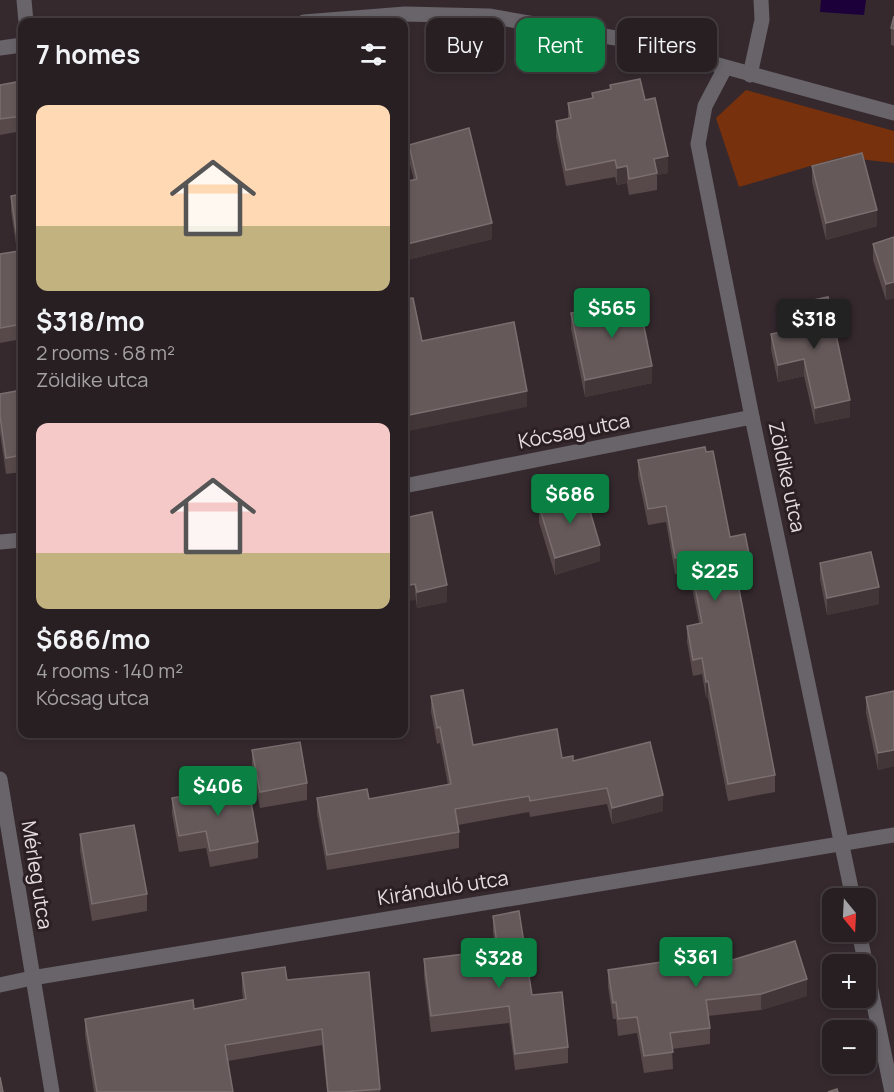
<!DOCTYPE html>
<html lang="en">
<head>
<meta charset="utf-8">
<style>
	:root { --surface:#281f22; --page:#30272a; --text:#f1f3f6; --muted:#a5a2a5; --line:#443d40; --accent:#0b8043 }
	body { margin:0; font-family:Manrope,sans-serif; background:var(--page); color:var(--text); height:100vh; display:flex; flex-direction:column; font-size:22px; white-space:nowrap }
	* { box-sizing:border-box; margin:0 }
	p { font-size:20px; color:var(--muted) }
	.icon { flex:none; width:33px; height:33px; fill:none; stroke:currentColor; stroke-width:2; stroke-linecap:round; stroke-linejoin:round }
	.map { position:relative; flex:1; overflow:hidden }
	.panel { position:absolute; left:18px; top:18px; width:390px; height:720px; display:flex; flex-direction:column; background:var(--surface); border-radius:12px; box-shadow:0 3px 9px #0003,0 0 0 2px var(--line) }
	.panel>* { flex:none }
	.banner { position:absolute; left:426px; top:18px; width:378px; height:54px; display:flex; gap:12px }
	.needle { width:39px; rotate:162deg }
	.fabs { position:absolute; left:822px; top:888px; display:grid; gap:12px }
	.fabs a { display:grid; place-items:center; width:54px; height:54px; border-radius:12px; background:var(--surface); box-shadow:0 3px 9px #0003,0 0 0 2px var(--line); font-size:30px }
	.price { position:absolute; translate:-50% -51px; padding:0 14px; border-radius:6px; background:var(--accent); color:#fff; font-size:20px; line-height:39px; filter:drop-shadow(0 2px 3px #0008) }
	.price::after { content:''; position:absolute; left:50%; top:36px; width:18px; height:14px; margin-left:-9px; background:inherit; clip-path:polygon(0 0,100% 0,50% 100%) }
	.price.active { background:#222; color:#fff }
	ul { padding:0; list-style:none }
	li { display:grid; align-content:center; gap:12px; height:318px; padding:0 18px }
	li span { display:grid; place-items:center; height:186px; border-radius:12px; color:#555 }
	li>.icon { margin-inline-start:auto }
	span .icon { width:108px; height:108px; fill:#fffc; stroke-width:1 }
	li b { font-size:26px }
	h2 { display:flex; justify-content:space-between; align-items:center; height:72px; padding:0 18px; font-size:26px }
	.pill { padding:0 21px; border-radius:12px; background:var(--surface); box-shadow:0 3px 9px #0003,0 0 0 2px var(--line); font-size:21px; line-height:54px }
	.pill.active { background:var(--accent); color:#fff }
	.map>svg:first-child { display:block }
</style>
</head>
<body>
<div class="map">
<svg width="894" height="1092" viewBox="0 0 894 1092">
	<rect width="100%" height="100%" fill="#35292e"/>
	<!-- green -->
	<polygon fill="#77310c" points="746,90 894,131 894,163 841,157 739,187 716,118"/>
	<!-- water -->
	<polygon fill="#1b003a" points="821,0 866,0 864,15 820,12"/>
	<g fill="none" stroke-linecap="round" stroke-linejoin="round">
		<!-- minor -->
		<g stroke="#686469" stroke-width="15">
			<polyline points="24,0 26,22"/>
			<polyline points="304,22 405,14 489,16 627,40 894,113"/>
			<polyline points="0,48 22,45"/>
			<polyline points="725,68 705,106 698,144 752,417 853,898"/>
			<polyline points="750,75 762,20 761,0"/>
			<polyline points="404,486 752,417"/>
			<polyline points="0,542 22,540"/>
			<polyline points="0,779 52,1092"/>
			<polyline points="859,932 892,1092"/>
			<polyline points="0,985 32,978 894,835"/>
		</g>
	</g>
	<!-- wall -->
	<g fill="#574949">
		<polygon points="894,16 894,46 891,45 891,28"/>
		<polygon points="22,81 22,131 0,135 0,85"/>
		<polygon points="592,93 645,100 668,173 657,175 657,190 629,195 627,183 617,185 615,177 566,186 556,137 556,121 568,118 568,103 592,98"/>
		<polygon points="409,145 492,239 407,260 404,248 404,182 414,180 409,161"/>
		<polygon points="812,166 877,226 826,240 812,182"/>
		<polygon points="22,194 22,339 0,343 0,254 17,251 11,211 11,196"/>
		<polygon points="894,237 894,298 886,300 873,260 873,244"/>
		<polygon points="785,306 850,417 815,424 804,376 778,382 771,350 771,334 786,330 785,323"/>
		<polygon points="596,308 652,383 585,397 571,329 571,313"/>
		<polygon points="22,390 22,472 6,474 0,433 0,394"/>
		<polygon points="706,452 730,537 751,564 751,580 739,582 740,598 775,775 775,792 728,801 708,698 706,698 702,674 693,676 687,642 687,626 699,623 689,572 675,574 666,522 648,525 638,476 638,460"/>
		<polygon points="539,506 600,561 555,575 539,522"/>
		<polygon points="404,518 447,602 417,608"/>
		<polygon points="820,563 879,604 827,615 820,579"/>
		<polygon points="894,691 894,766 878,770 866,713 866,697"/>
		<polygon points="431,696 473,745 562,758 573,761 663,811 612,824 607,804 530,817 529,812 458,825 459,832 459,848 327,870 317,814 317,798 369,799 448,785 440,743 437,744 431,712"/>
		<polygon points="252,750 307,783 307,800 260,808 252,766"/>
		<polygon points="172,798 258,842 258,858 210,867 206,848 179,852 172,814"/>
		<polygon points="80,834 147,894 147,911 92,921 80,851"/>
		<polygon points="493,916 532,995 568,1047 568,1063 515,1070 509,1023 431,1032 424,976 424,959 496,951 493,932"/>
		<polygon points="674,948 729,961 807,996 761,1010 708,1016 710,1028 710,1044 672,1049 673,1069 644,1073 637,1033 618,1036 616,1019 613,1019 608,987 608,970 674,960"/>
		<polygon points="242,973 287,980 380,1089 380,1092 327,1092 322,1045 228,1061 233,1092 94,1092 85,1035 85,1019 194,1009 243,999 242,990"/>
	</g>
	<!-- shaded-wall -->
	<g fill="#433638">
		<polygon points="668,156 668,173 657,175 654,159"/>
		<polygon points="627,166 627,183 617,185 617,168"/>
		<polygon points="877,210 877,226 826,240 826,223"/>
		<polygon points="492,223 492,239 407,260 407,244"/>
		<polygon points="894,282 894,298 886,300 886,284"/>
		<polygon points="804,359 804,376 778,382 778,365"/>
		<polygon points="652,366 652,383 585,397 585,380"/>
		<polygon points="527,391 527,407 404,432 404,416"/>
		<polygon points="850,400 850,417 815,424 815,408"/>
		<polygon points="600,545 600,561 555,575 555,558"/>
		<polygon points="415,584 415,600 404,602 404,586"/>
		<polygon points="447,585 447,602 417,608 417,592"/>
		<polygon points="879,587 879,604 827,615 827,598"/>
		<polygon points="708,681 708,698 706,698 706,682"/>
		<polygon points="894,750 894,766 878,770 878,753"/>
		<polygon points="663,795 663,811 612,824 612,808"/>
		<polygon points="807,979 807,996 761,1010 761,994"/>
	</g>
	<!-- building -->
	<g fill="#66595a" stroke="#7a6e6f" stroke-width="1.5">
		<polygon points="894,16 894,29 891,28"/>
		<polygon points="640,79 645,100 655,98 668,156 654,159 657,173 629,179 627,166 617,168 615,160 566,170 556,121 571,118 568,103 593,98 592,93 611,89 610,85"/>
		<polygon points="22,81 22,116 0,119 0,85"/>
		<polygon points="469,128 492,223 407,244 404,231 404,182 417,179 409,145"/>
		<polygon points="862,153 877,210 826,223 812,166"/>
		<polygon points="22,194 22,324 0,328 0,254 19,251 11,196"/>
		<polygon points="894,237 894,282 886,284 873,244"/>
		<polygon points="638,297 652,366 585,380 571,313 597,308 596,306"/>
		<polygon points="828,297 850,400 815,408 804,359 778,365 771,334 790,330 785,306"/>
		<polygon points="413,298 422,341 514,322 527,391 404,416 404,299"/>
		<polygon points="22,390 22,455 6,458 0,416 0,394"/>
		<polygon points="705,447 706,452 713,451 730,537 745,534 751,564 736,567 740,589 739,589 775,775 728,784 708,681 706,682 702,658 693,660 687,626 702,623 689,556 675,558 666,506 648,509 638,460"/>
		<polygon points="584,491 600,545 555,558 539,506"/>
		<polygon points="432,512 447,585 417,592 415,584 404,586 404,518"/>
		<polygon points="871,552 879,587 827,598 820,563"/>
		<polygon points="463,690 473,745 557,729 562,758 573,756 573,761 650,742 663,795 612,808 607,788 530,801 529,796 455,809 459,832 327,855 317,798 367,789 369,799 451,784 440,727 437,728 431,696"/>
		<polygon points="894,691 894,750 878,753 866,697"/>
		<polygon points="300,742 307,783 260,792 252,750"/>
		<polygon points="248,784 258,842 210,851 206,831 179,836 172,798"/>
		<polygon points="134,825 147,894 92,904 80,834"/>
		<polygon points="519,911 532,995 562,992 568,1047 515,1054 509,1006 431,1016 424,959 498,950 493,916"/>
		<polygon points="795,941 807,979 761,994 706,1000 710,1028 670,1033 673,1052 644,1056 637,1017 618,1019 616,1002 613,1003 608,970 675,960 674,948 727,942 729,961"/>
		<polygon points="285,967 287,980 369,972 380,1089 343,1092 328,1092 322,1029 225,1045 233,1092 97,1092 85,1019 193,1000 194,1009 246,999 242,973"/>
		<polygon points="0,1077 3,1092 0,1092"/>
		<polygon points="837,1089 838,1092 828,1092"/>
	</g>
	<g text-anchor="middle" stroke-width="6" stroke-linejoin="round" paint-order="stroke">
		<!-- street labels -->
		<g font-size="20" fill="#e5dde0" stroke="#2b1f24">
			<text transform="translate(574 431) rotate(-11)" y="7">Kócsag utca</text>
			<text transform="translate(787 477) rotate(78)" y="7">Zöldike utca</text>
			<text transform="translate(37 875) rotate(81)" y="7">Mérleg utca</text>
			<text transform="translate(443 888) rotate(-9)" y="7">Kiránduló utca</text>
		</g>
	</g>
</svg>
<div class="fabs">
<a><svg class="needle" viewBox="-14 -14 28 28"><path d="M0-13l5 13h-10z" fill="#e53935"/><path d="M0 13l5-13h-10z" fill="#a5a2a5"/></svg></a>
<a>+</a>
<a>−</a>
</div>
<b class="price" style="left:612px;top:339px">$565</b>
<b class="price active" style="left:814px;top:350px">$318</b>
<b class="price" style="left:570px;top:525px">$686</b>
<b class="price" style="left:715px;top:602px">$225</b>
<b class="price" style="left:218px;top:817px">$406</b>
<b class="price" style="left:696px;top:988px">$361</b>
<b class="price" style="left:499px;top:989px">$328</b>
<div class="banner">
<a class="pill">Buy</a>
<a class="pill active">Rent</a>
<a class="pill">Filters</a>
</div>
<section class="panel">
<h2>7 homes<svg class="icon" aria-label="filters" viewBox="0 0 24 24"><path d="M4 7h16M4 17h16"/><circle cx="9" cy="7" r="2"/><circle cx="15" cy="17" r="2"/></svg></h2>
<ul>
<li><span style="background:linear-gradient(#ffd9b3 65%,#c2b280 0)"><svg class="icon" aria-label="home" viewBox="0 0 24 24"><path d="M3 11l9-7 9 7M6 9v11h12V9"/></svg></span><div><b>$318/mo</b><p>2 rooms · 68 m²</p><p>Zöldike utca</p></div></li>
<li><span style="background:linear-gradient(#f6c9c9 70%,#c2b280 0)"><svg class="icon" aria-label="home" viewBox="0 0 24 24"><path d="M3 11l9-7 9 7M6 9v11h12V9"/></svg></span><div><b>$686/mo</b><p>4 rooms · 140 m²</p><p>Kócsag utca</p></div></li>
</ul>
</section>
</div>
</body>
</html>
